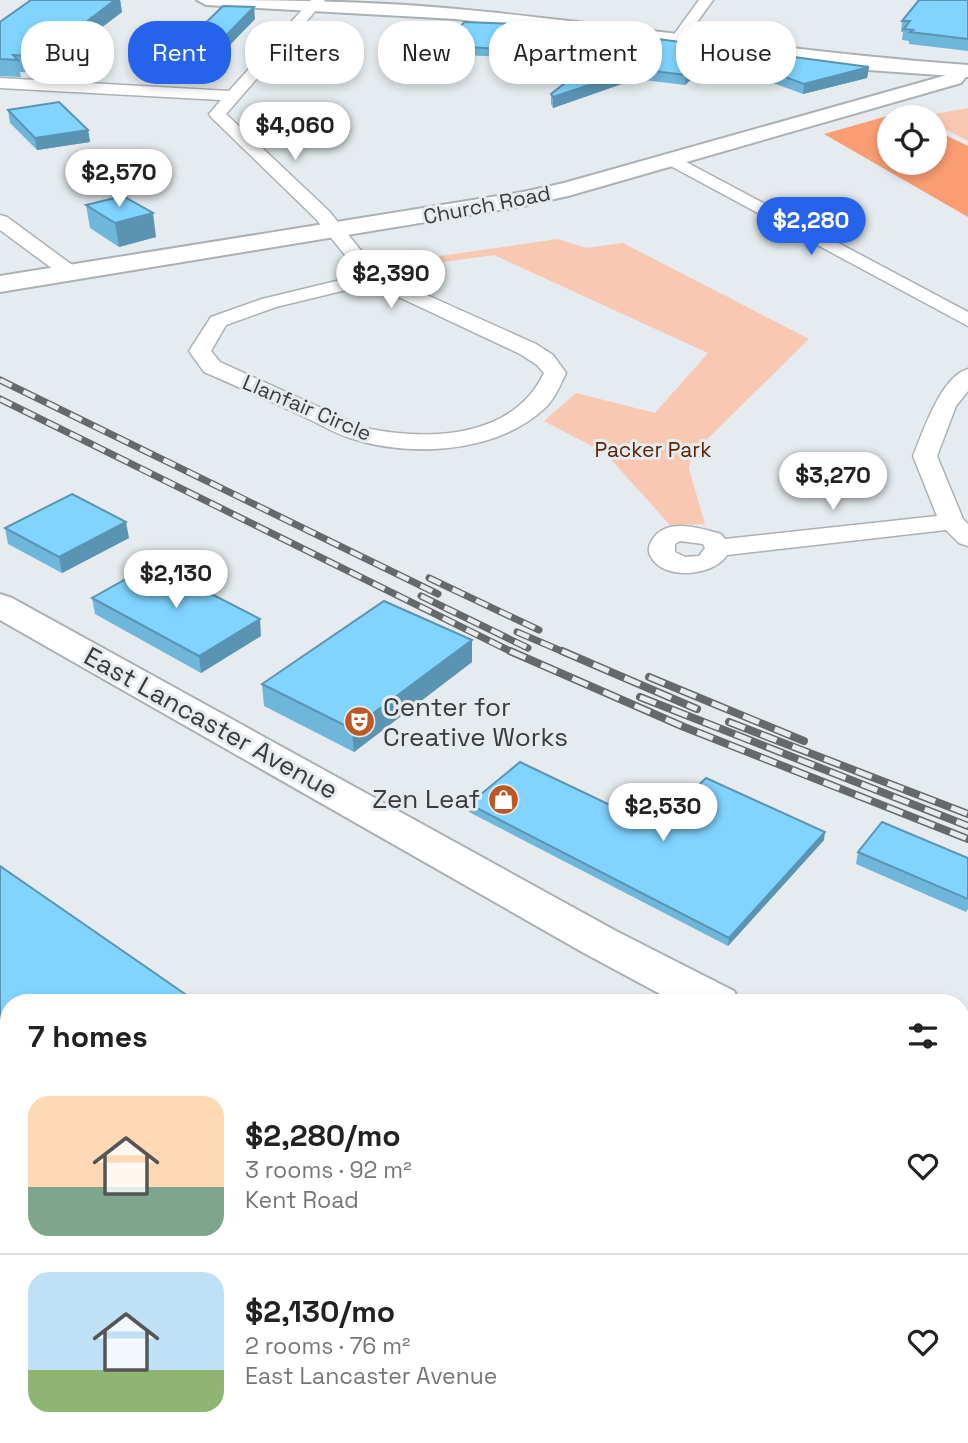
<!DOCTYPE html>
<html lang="en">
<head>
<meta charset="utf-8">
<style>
	:root { --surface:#fff; --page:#f2f2f2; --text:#222; --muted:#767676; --line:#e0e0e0; --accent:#2563eb }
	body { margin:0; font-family:"Space Grotesk",sans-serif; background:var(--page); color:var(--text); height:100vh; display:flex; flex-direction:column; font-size:26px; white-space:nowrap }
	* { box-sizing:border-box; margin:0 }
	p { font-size:23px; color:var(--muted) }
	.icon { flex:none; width:38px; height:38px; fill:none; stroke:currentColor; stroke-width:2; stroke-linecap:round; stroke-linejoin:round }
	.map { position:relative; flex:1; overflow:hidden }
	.details { position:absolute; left:0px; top:994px; width:970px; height:450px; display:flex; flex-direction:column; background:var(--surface); border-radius:28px 28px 0 0; box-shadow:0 4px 10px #0003 }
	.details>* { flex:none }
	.guide { position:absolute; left:21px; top:21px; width:928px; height:63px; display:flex; gap:14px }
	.tools { position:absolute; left:877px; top:105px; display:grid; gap:14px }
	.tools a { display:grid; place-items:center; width:70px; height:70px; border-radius:50%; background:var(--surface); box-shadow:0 4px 10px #0003; font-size:35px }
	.price { position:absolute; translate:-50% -60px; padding:0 16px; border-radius:24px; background:#fff; color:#222; font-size:23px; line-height:46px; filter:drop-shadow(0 2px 4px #0008) }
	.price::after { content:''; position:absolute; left:50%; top:42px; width:21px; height:16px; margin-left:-10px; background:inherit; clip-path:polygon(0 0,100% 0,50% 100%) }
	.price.active { background:var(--accent); color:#fff }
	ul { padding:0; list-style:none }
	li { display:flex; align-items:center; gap:21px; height:175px; padding:0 28px }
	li+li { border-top:2px solid var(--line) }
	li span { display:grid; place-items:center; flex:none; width:196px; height:140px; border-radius:21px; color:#555 }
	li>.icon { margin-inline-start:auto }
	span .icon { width:84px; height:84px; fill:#fffc; stroke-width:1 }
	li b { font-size:30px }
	h2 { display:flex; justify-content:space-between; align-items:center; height:84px; padding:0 28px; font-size:30px }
	.tag { padding:0 24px; border-radius:28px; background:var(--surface); box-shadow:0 4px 10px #0003; font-size:24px; line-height:63px }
	.tag.active { background:var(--accent); color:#fff }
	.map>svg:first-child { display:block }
</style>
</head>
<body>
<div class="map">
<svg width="968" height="1443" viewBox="0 0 968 1443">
	<rect width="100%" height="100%" fill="#e5ebee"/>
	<!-- green -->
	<g fill="#f8c8b2">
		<polygon points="968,108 968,141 935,124 934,117 919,117"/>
		<polygon points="558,239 586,248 623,243 809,339 692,454 689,469 705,524 670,525 605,453 544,421 576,393 655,413 708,353 494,255 386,270 378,265"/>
	</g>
	<!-- forest -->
	<polygon fill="#fa9d72" points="898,113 907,117 889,117 889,163 934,163 935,130 968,146 968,217 824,134"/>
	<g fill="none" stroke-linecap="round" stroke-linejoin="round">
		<defs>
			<g id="street">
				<path d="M 311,0 L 325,0 L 226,114 L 329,211 L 380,274 L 536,344 L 553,355 L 566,373 C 560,386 554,400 544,409 C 496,453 410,458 350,438 C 334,433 318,423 302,416 C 269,401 237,386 204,372 L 189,351 L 211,317 L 262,299 L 361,275 L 316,219 L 211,117 L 209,114 L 221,100 L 0,88 L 0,78 L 229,91 ZM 371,284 L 520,354 L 537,365 L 544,373 C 513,439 427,441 365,428 L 220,362 L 211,351 L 226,325 L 276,307 Z"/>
				<polygon points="699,0 713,0 682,43 672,43 670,40"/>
				<polygon points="673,155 968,312 968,326 667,164 664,160 667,156"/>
				<polygon points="0,215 7,217 79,270 82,274 79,278 65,278 0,230"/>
				<path d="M 968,369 L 968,391 L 956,406 L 937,456 L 963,519 L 968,524 L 968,546 L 959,543 L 946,530 L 727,555 C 714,576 664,581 651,557 C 648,552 648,547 651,542 C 664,516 700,528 721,534 L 725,539 L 937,516 L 913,456 C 923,432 941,376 968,369 ZM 680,541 L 703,544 L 705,548 L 699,556 L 685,557 L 675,552 L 675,544 Z"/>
			</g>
			<polygon id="secondary" points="960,65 968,68 968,74 961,83 568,196 523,206 0,292 0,276 523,192 564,183 947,75 953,67"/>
			<path id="primary" d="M 197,0 C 284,0 371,1 457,9 C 628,25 797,53 968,65 L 968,77 L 868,70 L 456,19 L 206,5 Z"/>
			<g id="highway">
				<polygon points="0,594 12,598 616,931 734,991 740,1003 677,1003 584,953 0,620"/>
				<polygon points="961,1110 968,1112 968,1154 961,1152"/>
			</g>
		</defs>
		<!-- street casing -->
		<use href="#street" stroke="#abb0b3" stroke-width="3"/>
		<!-- secondary casing -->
		<use href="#secondary" stroke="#abb0b3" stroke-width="4"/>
		<!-- primary casing -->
		<use href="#primary" stroke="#abb0b3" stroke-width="4"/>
		<!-- highway casing -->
		<use href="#highway" stroke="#abb0b3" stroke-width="4"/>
		<!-- street -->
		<use href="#street" fill="#fff" fill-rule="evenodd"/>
		<!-- secondary -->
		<use href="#secondary" fill="#fff" fill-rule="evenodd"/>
		<!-- primary -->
		<use href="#primary" fill="#fff" fill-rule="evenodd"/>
		<!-- highway -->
		<use href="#highway" fill="#fff" fill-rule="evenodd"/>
		<defs>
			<g id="rail-far1">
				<polyline points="0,380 438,594"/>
				<polyline points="0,399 514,653"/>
				<polyline points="429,578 539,630"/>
				<polyline points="421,596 528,648"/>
				<polyline points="517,632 566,653"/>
			</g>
			<g id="rail">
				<polyline points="510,651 684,727 968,839"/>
				<polyline points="562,651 697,709"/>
				<polyline points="649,677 804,741"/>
				<polyline points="640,697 968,826"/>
				<polyline points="729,722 968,814"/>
			</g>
		</defs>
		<!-- rail-far1 casing -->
		<use href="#rail-far1" stroke="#66696a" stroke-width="7"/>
		<!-- rail casing -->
		<use href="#rail" stroke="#66696a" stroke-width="8"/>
		<!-- rail-far1 -->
		<use href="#rail-far1" stroke="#e5ebee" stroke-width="4.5" stroke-dasharray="13" stroke-linecap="butt"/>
		<!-- rail -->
		<use href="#rail" stroke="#e5ebee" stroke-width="5" stroke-dasharray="17" stroke-linecap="butt"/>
	</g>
	<!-- wall -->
	<g fill="#6fb6db">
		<polygon points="31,0 120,0 122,12 42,73 20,72 21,77 0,76 0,22"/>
		<polygon points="968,0 968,51 909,44 909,41 902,40 903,32 901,32 902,21"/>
		<polygon points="255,19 196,80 163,78 162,65"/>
		<polygon points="516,32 502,57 448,54 448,46"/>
		<polygon points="627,35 869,67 867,78 803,94 746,73 736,83 694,77 685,85 636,79 553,108 551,104 551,94"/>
		<polygon points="8,110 88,130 90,142 37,150 10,123"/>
		<polygon points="86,205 156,237 119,247 90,228"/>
		<polygon points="5,528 129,538 62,573 8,544"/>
		<polygon points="92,598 261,636 201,673 95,614"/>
		<polygon points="472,640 472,662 354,752 264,706 262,684"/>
		<polygon points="469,804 656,827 824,840 728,946 469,812"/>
		<polygon points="858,852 968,858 968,909 966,912 856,864"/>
		<polygon points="0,866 9,1003 9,1159 0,1152"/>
		<polygon points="707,1435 953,1435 963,1443 719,1443"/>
	</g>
	<!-- shaded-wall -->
	<g fill="#5a94b2">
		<polygon points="115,0 120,0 122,12 42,73 40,57"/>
		<polygon points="254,7 255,19 196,80 195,67"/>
		<polygon points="516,24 516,32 502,57 502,49"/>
		<polygon points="747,63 746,73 736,83 737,72"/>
		<polygon points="694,67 694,77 685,85 686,75"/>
		<polygon points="869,67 867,78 803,94 804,84"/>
		<polygon points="637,69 636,79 553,108 553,97"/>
		<polygon points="88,130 90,142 37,150 35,138"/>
		<polygon points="153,213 156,237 119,247 115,223"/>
		<polygon points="126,522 129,538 62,573 59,557"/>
		<polygon points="260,619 261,636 201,673 199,656"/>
		<polygon points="472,640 472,662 354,752 352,729"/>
		<polygon points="825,832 824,840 728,946 729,938"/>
		<polygon points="8,1373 9,1377 9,1400 0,1405 0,1377"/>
	</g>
	<!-- building -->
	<g fill="#81d4ff" stroke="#5a94b2" stroke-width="2">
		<polygon points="31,0 115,0 40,57 13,55 18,60 0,59 0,22"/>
		<polygon points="919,0 968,0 968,39 910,32 913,30 904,29 910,21 902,21"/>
		<polygon points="223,6 254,7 195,67 162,65"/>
		<polygon points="464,22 516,24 502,49 448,46"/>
		<polygon points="627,35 869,67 804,84 747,63 737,72 694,67 686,75 637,69 553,97 551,94"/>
		<polygon points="59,102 88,130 35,138 8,110"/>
		<polygon points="123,196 153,213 115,223 86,205"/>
		<polygon points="72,494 126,522 59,557 5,528"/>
		<polygon points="153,564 260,619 199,656 92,598"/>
		<polygon points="384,601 472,640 352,729 262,684"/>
		<polygon points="520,762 656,827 706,778 825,832 729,938 469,804"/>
		<polygon points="882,822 968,858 968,899 858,852"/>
		<polygon points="0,866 198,1003 9,1003 9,1154 0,1147"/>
		<polygon points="0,1359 8,1373 0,1377"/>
		<polygon points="783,1435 953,1435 963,1441 962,1443 796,1443"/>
	</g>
	<!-- icons -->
	<defs>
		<symbol id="theatre-disc" viewBox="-11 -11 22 22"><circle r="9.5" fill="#bc5824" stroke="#e5ebee"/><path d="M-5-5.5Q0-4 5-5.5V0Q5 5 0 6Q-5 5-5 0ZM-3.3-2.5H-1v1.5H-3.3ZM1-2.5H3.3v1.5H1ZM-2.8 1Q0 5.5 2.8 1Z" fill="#fff"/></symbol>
		<symbol id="shop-disc" viewBox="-11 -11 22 22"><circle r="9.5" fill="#bc5824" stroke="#e5ebee"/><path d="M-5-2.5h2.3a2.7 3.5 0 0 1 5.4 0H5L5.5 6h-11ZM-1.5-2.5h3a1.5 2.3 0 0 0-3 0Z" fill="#fff"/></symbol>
	</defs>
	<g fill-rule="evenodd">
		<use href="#theatre-disc" x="342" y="704" width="35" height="35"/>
		<use href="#shop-disc" x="486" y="782" width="35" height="35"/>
	</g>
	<g text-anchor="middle" stroke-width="6" stroke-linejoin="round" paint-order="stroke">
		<!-- far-street labels -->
		<g font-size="21" fill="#393b3c" stroke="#e5ebee">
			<text transform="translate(487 205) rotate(-11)" y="7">Church Road</text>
			<text transform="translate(307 408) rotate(23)" y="7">Llanfair Circle</text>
		</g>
		<!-- far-park labels -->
		<g font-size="21" fill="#5d2403" stroke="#e5ebee">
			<text x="653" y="457">Packer Park</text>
		</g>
		<!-- poi labels -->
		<g font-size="26" fill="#393b3c" stroke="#e5ebee" text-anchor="start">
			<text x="383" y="716">Center for<tspan x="383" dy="30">Creative Works</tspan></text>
			<text x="480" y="808" text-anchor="end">Zen Leaf</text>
		</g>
		<!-- street labels -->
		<g font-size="26" fill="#393b3c" stroke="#e5ebee">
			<text transform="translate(211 723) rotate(29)" y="9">East Lancaster Avenue</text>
		</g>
	</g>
</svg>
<div class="tools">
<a><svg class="icon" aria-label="locate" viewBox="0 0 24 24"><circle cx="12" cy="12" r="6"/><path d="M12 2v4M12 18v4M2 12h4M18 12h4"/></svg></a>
</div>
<b class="price" style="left:295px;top:162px">$4,060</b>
<b class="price" style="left:119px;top:209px">$2,570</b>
<b class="price active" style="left:811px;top:257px">$2,280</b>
<b class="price" style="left:391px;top:310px">$2,390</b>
<b class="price" style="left:833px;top:512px">$3,270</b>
<b class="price" style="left:176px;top:610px">$2,130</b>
<b class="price" style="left:663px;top:843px">$2,530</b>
<div class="guide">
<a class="tag">Buy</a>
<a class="tag active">Rent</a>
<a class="tag">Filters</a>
<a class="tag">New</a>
<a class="tag">Apartment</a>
<a class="tag">House</a>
</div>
<section class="details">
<h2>7 homes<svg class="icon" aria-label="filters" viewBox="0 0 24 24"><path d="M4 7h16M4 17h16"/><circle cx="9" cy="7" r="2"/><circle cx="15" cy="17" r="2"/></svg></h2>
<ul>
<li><span style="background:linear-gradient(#ffd9b3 65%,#7fa58c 0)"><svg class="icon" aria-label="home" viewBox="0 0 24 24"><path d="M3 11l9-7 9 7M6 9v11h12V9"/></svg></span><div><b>$2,280/mo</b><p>3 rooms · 92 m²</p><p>Kent Road</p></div><svg class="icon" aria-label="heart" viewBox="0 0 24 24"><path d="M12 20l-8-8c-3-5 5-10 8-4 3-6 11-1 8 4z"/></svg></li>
<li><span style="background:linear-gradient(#bfe0f5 70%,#8fb573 0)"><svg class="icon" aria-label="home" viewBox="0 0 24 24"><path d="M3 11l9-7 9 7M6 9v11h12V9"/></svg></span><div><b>$2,130/mo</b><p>2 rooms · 76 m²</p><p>East Lancaster Avenue</p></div><svg class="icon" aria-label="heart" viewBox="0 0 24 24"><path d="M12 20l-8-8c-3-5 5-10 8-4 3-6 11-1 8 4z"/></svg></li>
</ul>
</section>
</div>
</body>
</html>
